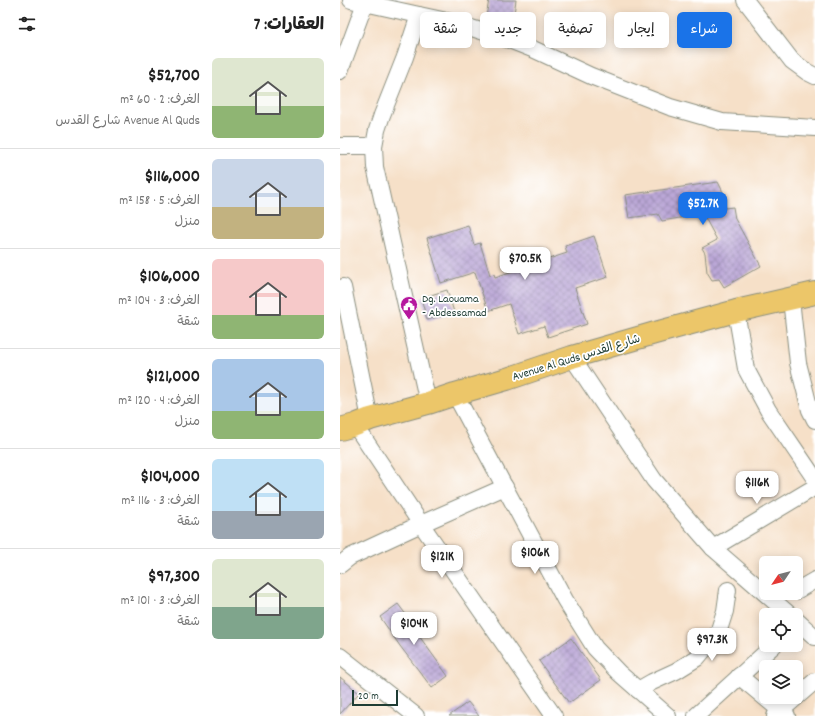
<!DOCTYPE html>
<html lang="ar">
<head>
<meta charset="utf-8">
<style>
	:root { --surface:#fff; --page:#f6f6f6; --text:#222; --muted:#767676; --line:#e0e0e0; --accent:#1a73e8 }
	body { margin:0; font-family:Dekko,"Playpen Sans Arabic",sans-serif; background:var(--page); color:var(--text); direction:rtl; height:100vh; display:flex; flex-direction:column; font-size:15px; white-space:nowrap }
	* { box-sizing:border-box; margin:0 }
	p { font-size:13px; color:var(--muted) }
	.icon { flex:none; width:22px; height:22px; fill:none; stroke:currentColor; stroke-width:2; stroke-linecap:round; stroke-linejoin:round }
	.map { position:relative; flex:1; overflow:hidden; direction:ltr }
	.details { display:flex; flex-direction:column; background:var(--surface); width:340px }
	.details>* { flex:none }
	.banner { position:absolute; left:12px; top:12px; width:380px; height:36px; direction:rtl; display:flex; gap:8px }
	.needle { width:26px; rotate:235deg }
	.controls { position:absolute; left:419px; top:556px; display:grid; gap:8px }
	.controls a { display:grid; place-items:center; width:44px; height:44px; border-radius:6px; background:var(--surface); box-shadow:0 2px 10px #0003; font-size:20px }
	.scale { position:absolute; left:12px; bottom:10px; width:46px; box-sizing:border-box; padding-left:4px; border:2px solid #1f3d34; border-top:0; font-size:11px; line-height:14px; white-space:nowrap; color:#1f3d34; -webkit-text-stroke:3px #fff; paint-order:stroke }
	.price { position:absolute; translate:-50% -34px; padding:0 9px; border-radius:8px; background:#fff; color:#222; font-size:13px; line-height:26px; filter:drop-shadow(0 1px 2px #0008) }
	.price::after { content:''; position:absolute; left:50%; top:24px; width:12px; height:9px; margin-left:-6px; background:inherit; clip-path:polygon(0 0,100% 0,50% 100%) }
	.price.current { background:var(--accent); color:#fff }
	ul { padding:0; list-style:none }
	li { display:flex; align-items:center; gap:12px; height:100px; padding:0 16px }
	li+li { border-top:1px solid var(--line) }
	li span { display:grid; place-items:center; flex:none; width:112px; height:80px; border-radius:6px; color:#555 }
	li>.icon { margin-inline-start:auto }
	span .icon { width:48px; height:48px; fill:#fffc; stroke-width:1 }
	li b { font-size:17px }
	h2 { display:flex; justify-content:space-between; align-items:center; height:48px; padding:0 16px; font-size:17px }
	.pill { padding:0 14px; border-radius:6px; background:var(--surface); box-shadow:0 2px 10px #0003; font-size:14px; line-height:36px }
	.pill.current { background:var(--accent); color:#fff }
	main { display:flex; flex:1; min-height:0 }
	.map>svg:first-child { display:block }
</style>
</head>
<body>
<main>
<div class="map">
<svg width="475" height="716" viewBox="0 0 475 716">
	<defs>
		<pattern id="building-cross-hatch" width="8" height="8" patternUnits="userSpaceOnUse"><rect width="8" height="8" fill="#bba7d7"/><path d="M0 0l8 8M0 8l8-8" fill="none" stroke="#9789af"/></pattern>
	</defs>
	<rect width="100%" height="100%" fill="#fff"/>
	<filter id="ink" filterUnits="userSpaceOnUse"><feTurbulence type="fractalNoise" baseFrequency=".025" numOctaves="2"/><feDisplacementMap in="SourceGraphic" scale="8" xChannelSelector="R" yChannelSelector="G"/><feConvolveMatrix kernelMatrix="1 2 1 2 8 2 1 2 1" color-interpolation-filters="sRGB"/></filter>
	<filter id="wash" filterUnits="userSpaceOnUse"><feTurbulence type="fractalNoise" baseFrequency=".012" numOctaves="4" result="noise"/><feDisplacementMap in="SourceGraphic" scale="16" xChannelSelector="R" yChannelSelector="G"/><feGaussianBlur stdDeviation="0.9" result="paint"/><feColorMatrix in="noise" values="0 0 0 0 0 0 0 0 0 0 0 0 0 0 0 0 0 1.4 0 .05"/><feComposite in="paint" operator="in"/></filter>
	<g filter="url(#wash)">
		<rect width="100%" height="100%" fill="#f6e0c8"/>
		<g id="blocks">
			<!-- building -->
			<g fill="url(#building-cross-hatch)">
				<polygon points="149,0 176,0 172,27 153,25 145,22"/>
				<polygon points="378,182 382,190 385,208 393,207 395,219 421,266 384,287 379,279 372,280 367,272 365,253 362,248 377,240 363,214 322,221 318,214 289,218 285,195"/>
				<polygon points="128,225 134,245 140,243 150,275 154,274 155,277 227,253 225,246 254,236 268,277 235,288 247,324 208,337 204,326 179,334 169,304 148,311 135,272 101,283 87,238"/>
				<polygon points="107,290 114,312 87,320 81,298"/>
				<polygon points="58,604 76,628 74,629 108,676 92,688 60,646 40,617"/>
				<polygon points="231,638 261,680 229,703 199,661"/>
				<polygon points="0,677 19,693 0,714"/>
				<polygon points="128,702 139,716 109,716"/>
			</g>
		</g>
	</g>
	<g filter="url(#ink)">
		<use href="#blocks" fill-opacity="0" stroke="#8a8e7e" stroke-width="1"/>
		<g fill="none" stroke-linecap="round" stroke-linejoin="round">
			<defs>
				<g id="street">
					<polyline points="11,0 79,15"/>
					<polyline points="405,0 452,61 467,72 475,76"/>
					<polyline points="0,71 25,3"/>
					<polyline points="0,146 34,146"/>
					<polyline points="3,287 30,419"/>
					<polyline points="451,299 458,363 470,410 475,420"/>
					<polyline points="396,311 406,369 428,410 475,479"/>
					<polyline points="232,357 314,480 373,548 450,615"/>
					<polyline points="115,394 225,600 255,648 279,673 328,716"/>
					<polyline points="88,403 35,167 34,146 37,130 42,115 65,57 79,15 116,23 172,41 195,50 251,76 330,107 382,122 475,128"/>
					<polyline points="15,425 81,524 214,716"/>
					<polyline points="373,548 475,487"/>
					<polyline points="0,565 10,557 81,524 165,487"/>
					<polyline points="456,591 475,580"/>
					<polyline points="456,620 475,637"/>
					<polyline points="0,656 76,716"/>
					<polyline points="399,676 447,716"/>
					<polyline points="298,690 312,682 336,671 357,658 378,633 385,611 388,590"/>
					<polyline points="356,716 434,645"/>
					<polyline points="435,716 475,681"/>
				</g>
				<polyline id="primary" points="0,429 15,425 30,419 88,403 115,394 167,379 232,357 315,333 396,311 475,293"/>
			</defs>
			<!-- street casing -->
			<use href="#street" stroke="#8a8e7e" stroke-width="18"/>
			<!-- primary casing -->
			<use href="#primary" stroke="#8a8e7e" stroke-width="24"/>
			<!-- street -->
			<use href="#street" stroke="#fff" stroke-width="16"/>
			<!-- primary -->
			<use href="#primary" stroke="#ecc669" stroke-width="22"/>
		</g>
	</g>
	<!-- icons -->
	<defs>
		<symbol id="civic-pin" viewBox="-11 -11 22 30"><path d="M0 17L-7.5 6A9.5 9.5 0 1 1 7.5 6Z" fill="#b5179e" stroke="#fff"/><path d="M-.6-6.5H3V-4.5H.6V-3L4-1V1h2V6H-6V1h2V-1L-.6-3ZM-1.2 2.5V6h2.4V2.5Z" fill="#fff"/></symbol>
	</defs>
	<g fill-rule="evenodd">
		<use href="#civic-pin" x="59" y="295" width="20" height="27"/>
	</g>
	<g text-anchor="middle" stroke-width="3.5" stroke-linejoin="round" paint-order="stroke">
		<!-- poi labels -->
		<g font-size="12" fill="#1f3d34" stroke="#fff" text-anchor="start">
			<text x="82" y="302">Dg. Laouama<tspan x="82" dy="14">- Abdessamad</tspan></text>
		</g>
		<!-- street labels -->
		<g font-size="12" fill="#1f3d34" stroke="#fff">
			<text transform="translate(236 357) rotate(-17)" y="4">Avenue Al Quds شارع القدس</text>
		</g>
	</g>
</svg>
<div class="controls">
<a><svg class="needle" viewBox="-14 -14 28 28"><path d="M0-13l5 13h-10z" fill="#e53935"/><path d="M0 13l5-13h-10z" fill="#767676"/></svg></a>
<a><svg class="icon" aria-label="locate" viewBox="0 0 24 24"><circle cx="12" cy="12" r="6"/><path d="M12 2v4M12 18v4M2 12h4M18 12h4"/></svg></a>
<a><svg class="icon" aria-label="layers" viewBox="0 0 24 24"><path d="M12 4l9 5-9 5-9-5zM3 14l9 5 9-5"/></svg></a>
</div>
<div class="scale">20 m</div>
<b class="price current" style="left:363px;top:226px">$52.7K</b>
<b class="price" style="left:185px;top:281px">$70.5K</b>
<b class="price" style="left:417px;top:505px">$116K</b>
<b class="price" style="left:195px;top:575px">$106K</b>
<b class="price" style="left:102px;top:579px">$121K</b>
<b class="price" style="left:74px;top:646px">$104K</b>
<b class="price" style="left:372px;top:662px">$97.3K</b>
<div class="banner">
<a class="pill current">شراء</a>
<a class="pill">إيجار</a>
<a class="pill">تصفية</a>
<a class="pill">جديد</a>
<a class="pill">شقة</a>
</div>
</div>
<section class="details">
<h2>العقارات: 7<svg class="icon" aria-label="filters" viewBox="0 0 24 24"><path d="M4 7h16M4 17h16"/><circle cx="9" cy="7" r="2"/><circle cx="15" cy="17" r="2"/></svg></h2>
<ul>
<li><span style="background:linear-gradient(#dfe7d0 60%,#8fb573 0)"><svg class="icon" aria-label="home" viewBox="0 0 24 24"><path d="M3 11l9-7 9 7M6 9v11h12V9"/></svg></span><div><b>$52,700</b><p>الغرف: 2 · 60 m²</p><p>Avenue Al Quds شارع القدس</p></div></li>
<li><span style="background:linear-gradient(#c9d6e8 60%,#c2b280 0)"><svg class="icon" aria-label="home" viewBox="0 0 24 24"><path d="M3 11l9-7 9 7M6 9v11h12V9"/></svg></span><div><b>$116,000</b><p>الغرف: 5 · 158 m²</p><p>منزل</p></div></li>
<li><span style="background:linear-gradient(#f6c9c9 70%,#8fb573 0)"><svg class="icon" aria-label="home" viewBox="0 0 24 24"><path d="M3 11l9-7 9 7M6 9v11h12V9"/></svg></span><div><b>$106,000</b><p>الغرف: 3 · 104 m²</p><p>شقة</p></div></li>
<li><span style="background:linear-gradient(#a9c7e8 65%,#8fb573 0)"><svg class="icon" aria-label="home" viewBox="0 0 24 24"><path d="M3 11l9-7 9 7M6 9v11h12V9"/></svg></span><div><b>$121,000</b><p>الغرف: 4 · 120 m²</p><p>منزل</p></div></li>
<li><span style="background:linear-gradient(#bfe0f5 65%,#9aa5b1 0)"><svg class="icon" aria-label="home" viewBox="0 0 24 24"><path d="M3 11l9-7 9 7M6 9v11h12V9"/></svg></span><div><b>$104,000</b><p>الغرف: 3 · 116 m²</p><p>شقة</p></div></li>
<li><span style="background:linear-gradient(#dfe7d0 60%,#7fa58c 0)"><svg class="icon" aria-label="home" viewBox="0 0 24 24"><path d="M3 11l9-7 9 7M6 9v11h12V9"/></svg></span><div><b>$97,300</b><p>الغرف: 3 · 101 m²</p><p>شقة</p></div></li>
</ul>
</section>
</main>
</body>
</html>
